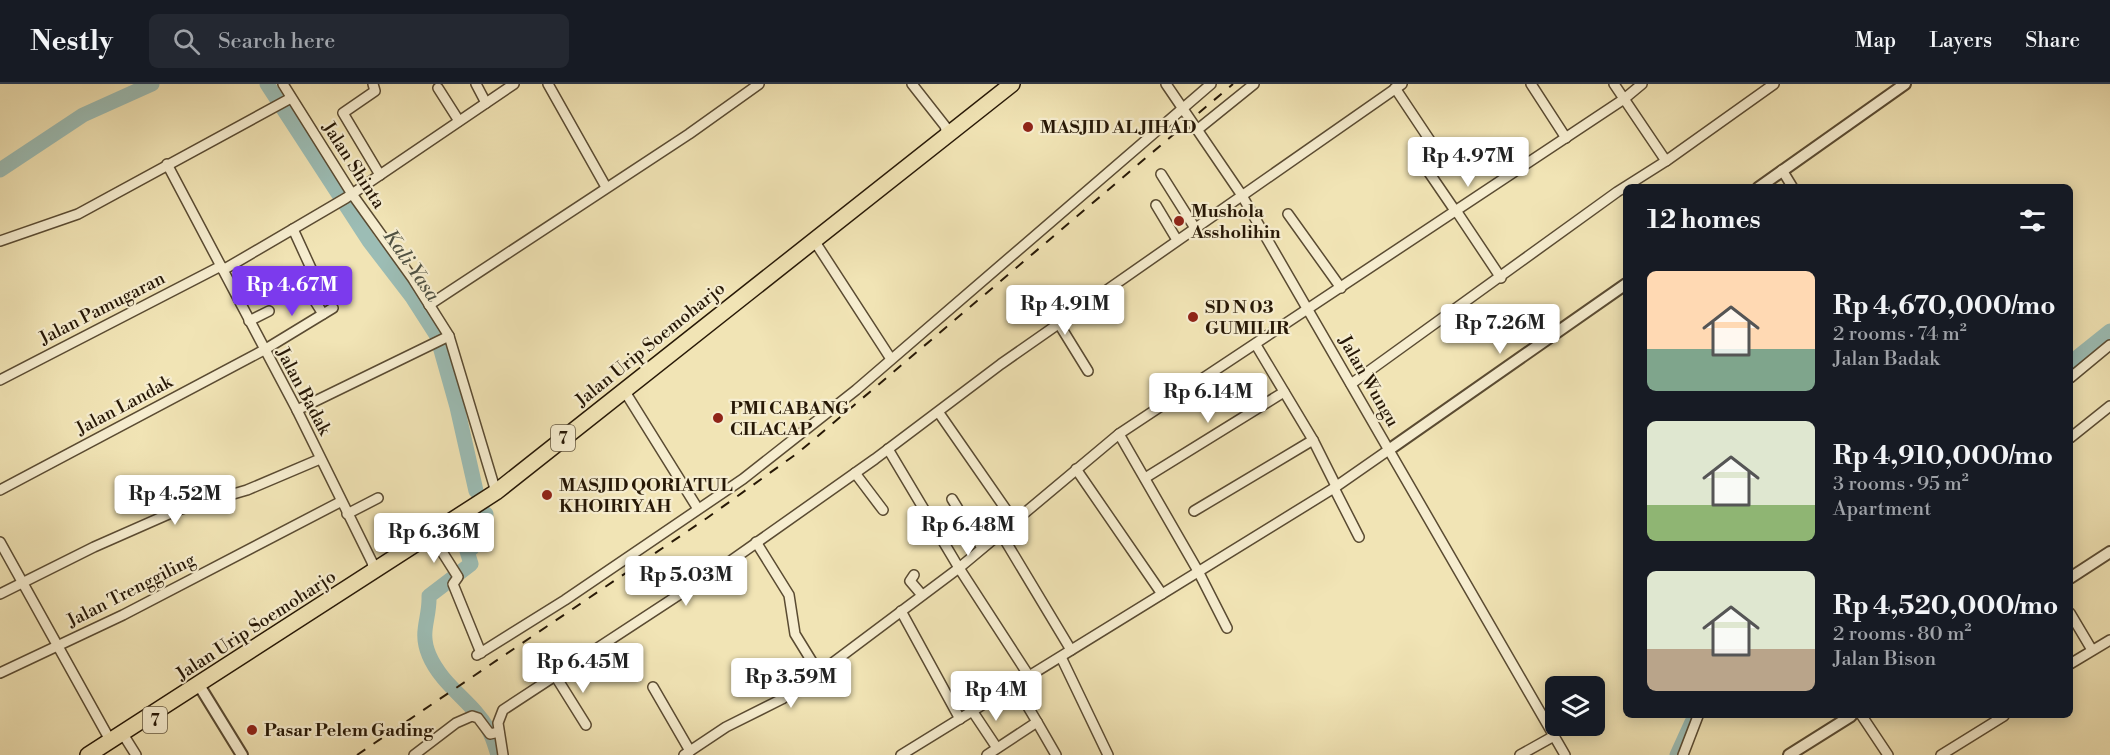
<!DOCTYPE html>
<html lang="en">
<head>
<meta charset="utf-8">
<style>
	:root { --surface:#171b24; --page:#242831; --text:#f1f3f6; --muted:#9ea1a6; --line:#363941; --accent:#7c3aed }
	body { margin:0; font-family:"Libre Bodoni",serif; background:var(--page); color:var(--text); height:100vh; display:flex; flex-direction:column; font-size:22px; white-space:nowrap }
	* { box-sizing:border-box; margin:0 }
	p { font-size:20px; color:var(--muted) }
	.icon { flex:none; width:33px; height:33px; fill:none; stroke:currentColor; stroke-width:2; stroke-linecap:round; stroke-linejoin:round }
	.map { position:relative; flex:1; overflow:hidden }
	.sheet { position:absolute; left:1623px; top:100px; width:450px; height:534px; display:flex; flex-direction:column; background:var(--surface); border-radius:9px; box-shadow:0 3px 15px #0003 }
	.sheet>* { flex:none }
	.buttons { position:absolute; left:1545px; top:592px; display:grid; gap:12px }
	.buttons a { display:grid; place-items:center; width:60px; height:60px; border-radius:9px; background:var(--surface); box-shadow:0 3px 15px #0003; font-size:30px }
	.price { position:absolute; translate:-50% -51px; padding:0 14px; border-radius:6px; background:#fff; color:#222; font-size:20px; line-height:39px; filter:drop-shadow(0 2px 3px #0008) }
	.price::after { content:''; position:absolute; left:50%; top:36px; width:18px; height:14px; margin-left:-9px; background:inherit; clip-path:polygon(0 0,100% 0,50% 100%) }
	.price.selected { background:var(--accent); color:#fff }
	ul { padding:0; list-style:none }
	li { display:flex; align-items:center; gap:18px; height:150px; padding:0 24px }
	li span { display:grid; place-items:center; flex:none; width:168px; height:120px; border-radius:9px; color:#555 }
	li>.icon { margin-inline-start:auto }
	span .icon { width:72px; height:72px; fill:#fffc; stroke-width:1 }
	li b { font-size:26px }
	h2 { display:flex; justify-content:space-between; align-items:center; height:72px; padding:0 24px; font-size:26px }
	header { display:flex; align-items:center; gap:36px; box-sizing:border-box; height:84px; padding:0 30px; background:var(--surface); border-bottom:2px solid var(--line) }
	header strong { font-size:28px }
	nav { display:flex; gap:33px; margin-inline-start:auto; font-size:21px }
	.search { width:420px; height:54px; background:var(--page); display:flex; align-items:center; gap:15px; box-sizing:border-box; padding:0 21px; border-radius:9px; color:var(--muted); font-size:22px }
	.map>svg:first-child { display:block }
</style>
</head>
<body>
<header>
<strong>Nestly</strong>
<div class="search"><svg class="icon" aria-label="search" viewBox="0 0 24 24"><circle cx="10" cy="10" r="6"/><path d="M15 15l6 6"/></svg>Search here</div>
<nav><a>Map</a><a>Layers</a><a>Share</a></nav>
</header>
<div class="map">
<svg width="2110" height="671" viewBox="0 0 2110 671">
	<rect width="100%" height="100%" fill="#f1e4b5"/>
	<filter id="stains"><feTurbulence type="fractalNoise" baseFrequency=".00333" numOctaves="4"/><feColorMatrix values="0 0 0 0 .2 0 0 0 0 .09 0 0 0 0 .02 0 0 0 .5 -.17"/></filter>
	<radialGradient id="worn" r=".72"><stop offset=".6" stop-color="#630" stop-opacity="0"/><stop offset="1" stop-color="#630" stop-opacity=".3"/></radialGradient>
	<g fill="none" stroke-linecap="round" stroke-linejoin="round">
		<!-- river -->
		<g stroke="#9cbdb5" stroke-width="15">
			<polyline points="267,0 369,157 412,213 437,252 457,323 476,407"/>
			<polyline points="0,86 83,31 152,0"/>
			<polyline points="2070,279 2110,247"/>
			<path d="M 486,430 L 483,440 L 467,455 L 472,464 L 467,467 L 471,480 L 429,512 C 430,535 419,547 429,571 C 442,602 473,618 488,645 C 493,653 495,662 498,671"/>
			<polyline points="1677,671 1692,638"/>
		</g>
		<defs>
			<g id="minor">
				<polyline points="283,0 352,110 413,195 449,252 496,408"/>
				<polyline points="373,0 375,7 343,29 380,91"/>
				<polyline points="476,0 486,19"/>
				<polyline points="548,0 606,103"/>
				<polyline points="912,0 945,42 947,50"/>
				<polyline points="1166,0 1241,110 1565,671"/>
				<polyline points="1531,0 1566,54"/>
				<polyline points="1614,0 1666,77"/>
				<polyline points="438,4 459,37"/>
				<polyline points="1395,4 1431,58 1417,71 1456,128"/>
				<polyline points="1197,46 1254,0"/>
				<polyline points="167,80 297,326 372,478 374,488"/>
				<polyline points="1782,86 1793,104"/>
				<polyline points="1161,90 1195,144"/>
				<polyline points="1156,121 1177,156"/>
				<polyline points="1457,128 1501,194"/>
				<polyline points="1288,130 1341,204"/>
				<polyline points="293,145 315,193 308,206 323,230"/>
				<polyline points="0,157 78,130 291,14"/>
				<polyline points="817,161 891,275"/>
				<polyline points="223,186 346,114 514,0"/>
				<polyline points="429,221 689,50 759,0"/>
				<polyline points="249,237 269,227"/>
				<polyline points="1059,240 1088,287"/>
				<polyline points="1256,261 1313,356 1336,402"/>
				<polyline points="2070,294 2110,261"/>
				<polyline points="0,296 221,182"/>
				<polyline points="1351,300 1617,108 1666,77 1774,0"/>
				<polyline points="627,311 698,425"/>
				<polyline points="297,326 449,252"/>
				<polyline points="939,329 1014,437"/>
				<polyline points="1119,350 1624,15 1642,0"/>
				<polyline points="2070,354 2110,322"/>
				<polyline points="888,365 959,484 1029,592"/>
				<polyline points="1076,385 1162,510"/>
				<polyline points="855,389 883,426"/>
				<polyline points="1145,394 1284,308"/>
				<polyline points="1334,404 1359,453"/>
				<polyline points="0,406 264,266 333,224"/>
				<polyline points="952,415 982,464"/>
				<polyline points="1194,427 1313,356"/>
				<polyline points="347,430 378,414"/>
				<polyline points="1000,448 1071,566"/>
				<polyline points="434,455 458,493 453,500 481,569"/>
				<polyline points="0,458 110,656"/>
				<polyline points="756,458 789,511 795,550 819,589"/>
				<polyline points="914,491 910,497 922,511"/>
				<polyline points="0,510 94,463 178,426 247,406 320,375"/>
				<polyline points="901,527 960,635"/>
				<polyline points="2070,529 2092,566"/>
				<polyline points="603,562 616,583"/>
				<polyline points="477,571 565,516 743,395 856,306 1211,0"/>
				<polyline points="1061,573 1108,671"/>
				<polyline points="2070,580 2110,556"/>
				<polyline points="0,589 123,531 340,418"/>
				<polyline points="556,593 586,641"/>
				<polyline points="1015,601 1037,638"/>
				<polyline points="653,603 690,667"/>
				<polyline points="973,628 997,664"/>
				<polyline points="1862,632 1888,671"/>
				<polyline points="126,655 136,671"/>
				<polyline points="414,671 456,639 472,632 478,634 490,650 499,648"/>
				<polyline points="503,671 498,639 503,626 732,476 875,375 1001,280 1402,0"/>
				<polyline points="684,671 726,643 782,615 819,589 959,484 1119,350 1198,487 1227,544"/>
				<polyline points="901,671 1334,404 1390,365"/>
				<polyline points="987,671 1037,638 1056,671"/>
				<polyline points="1520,671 1554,652"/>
				<polyline points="1683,671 1698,632"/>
				<polyline points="1941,671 2004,632"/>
			</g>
			<g id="tertiary">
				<polyline points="1758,104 1905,0"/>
				<polyline points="1390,365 1626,200"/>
				<polyline points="2070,494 2110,468"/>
				<polyline points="202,606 242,671"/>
				<polyline points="1789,671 1851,632"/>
			</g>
			<polyline id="trunk" points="88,671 496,408 1012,0"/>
		</defs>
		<!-- minor casing -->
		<use href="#minor" stroke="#5a4b32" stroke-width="12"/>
		<!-- tertiary casing -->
		<use href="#tertiary" stroke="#5a4b32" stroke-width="14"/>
		<!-- trunk casing -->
		<use href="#trunk" stroke="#271806" stroke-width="18"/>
		<!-- minor -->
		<use href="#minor" stroke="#f6edcf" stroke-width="9"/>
		<!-- tertiary -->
		<use href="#tertiary" stroke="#f6edcf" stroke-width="10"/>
		<!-- trunk -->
		<use href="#trunk" stroke="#f1e4b5" stroke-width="15"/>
		<!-- rail -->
		<polyline stroke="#271806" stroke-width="2" stroke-dasharray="10 10" stroke-linecap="butt" points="357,671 707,434 799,368 1233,0"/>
	</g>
	<!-- markers -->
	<g fill="#8f2418" stroke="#f6edcf" stroke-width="2">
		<circle cx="1028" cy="43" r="6"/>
		<circle cx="1179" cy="137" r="6"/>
		<circle cx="1193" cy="233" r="6"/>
		<circle cx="718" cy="334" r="6"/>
		<circle cx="547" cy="411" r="6"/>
		<circle cx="252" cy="646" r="6"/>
	</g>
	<g text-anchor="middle" stroke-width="4.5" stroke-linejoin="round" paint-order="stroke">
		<!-- shield labels -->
		<g fill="#f6edcf" stroke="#655842" stroke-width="1.5">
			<rect x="551" y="341" width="24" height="26" rx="4.5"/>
			<rect x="143" y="623" width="24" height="26" rx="4.5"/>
		</g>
		<g font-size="16" font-weight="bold" fill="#271806">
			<text x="563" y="360">7</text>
			<text x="155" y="642">7</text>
		</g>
		<!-- poi labels -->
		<g font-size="18" font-weight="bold" fill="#271806" stroke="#f6edcf" text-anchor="start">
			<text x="1040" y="49">MASJID AL JIHAD</text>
			<text x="1191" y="133">Mushola<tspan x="1191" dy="21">Assholihin</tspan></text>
			<text x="1205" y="229">SD N 03<tspan x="1205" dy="21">GUMILIR</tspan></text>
			<text x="730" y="330">PMI CABANG<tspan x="730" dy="21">CILACAP</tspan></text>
			<text x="559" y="407">MASJID QORIATUL<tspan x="559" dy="21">KHOIRIYAH</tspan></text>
			<text x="264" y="652">Pasar Pelem Gading</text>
		</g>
		<!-- street labels -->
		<g font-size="18" fill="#271806" stroke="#f6edcf">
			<text transform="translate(354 81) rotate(57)" y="6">Jalan Shinta</text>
			<text transform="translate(102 224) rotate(-27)" y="6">Jalan Pamugaran</text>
			<text transform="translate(650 260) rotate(-39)" y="6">Jalan Urip Soemoharjo</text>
			<text transform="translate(1369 297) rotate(60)" y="6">Jalan Wungu</text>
			<text transform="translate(304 307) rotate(62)" y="6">Jalan Badak</text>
			<text transform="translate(124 321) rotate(-28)" y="6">Jalan Landak</text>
			<text transform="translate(131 506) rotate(-27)" y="6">Jalan Trenggiling</text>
			<text transform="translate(256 541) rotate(-33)" y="6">Jalan Urip Soemoharjo</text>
		</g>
		<!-- water labels -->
		<g font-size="20" font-style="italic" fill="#505243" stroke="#f6edcf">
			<text transform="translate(412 181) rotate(55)" y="7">Kali Yasa</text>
		</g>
	</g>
	<rect width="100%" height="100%" filter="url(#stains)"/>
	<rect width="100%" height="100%" fill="url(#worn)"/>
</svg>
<div class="buttons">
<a><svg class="icon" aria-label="layers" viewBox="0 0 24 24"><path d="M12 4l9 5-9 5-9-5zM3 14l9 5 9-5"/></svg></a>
</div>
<b class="price" style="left:1468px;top:104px">Rp 4.97M</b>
<b class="price selected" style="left:292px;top:233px">Rp 4.67M</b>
<b class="price" style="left:1065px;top:252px">Rp 4.91M</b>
<b class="price" style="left:1500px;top:271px">Rp 7.26M</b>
<b class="price" style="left:1208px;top:340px">Rp 6.14M</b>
<b class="price" style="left:175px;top:442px">Rp 4.52M</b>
<b class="price" style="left:968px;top:473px">Rp 6.48M</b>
<b class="price" style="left:434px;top:480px">Rp 6.36M</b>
<b class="price" style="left:686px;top:523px">Rp 5.03M</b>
<b class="price" style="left:583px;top:610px">Rp 6.45M</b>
<b class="price" style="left:791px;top:625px">Rp 3.59M</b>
<b class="price" style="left:996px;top:638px">Rp 4M</b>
<section class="sheet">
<h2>12 homes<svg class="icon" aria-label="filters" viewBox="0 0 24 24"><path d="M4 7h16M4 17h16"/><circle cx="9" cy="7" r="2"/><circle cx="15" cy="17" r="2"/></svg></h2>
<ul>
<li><span style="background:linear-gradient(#ffd9b3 65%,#7fa58c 0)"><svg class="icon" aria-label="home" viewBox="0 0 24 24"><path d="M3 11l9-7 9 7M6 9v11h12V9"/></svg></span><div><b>Rp 4,670,000/mo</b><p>2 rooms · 74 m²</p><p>Jalan Badak</p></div></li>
<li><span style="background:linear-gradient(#dfe7d0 70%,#8fb573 0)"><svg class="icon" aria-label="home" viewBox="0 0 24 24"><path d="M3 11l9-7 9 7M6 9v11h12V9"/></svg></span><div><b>Rp 4,910,000/mo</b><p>3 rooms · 95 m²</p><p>Apartment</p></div></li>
<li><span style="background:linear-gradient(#dfe7d0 65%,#b9a48a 0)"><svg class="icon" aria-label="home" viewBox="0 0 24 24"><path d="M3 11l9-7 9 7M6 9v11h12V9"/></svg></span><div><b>Rp 4,520,000/mo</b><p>2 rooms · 80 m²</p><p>Jalan Bison</p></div></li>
</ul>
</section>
</div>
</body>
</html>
